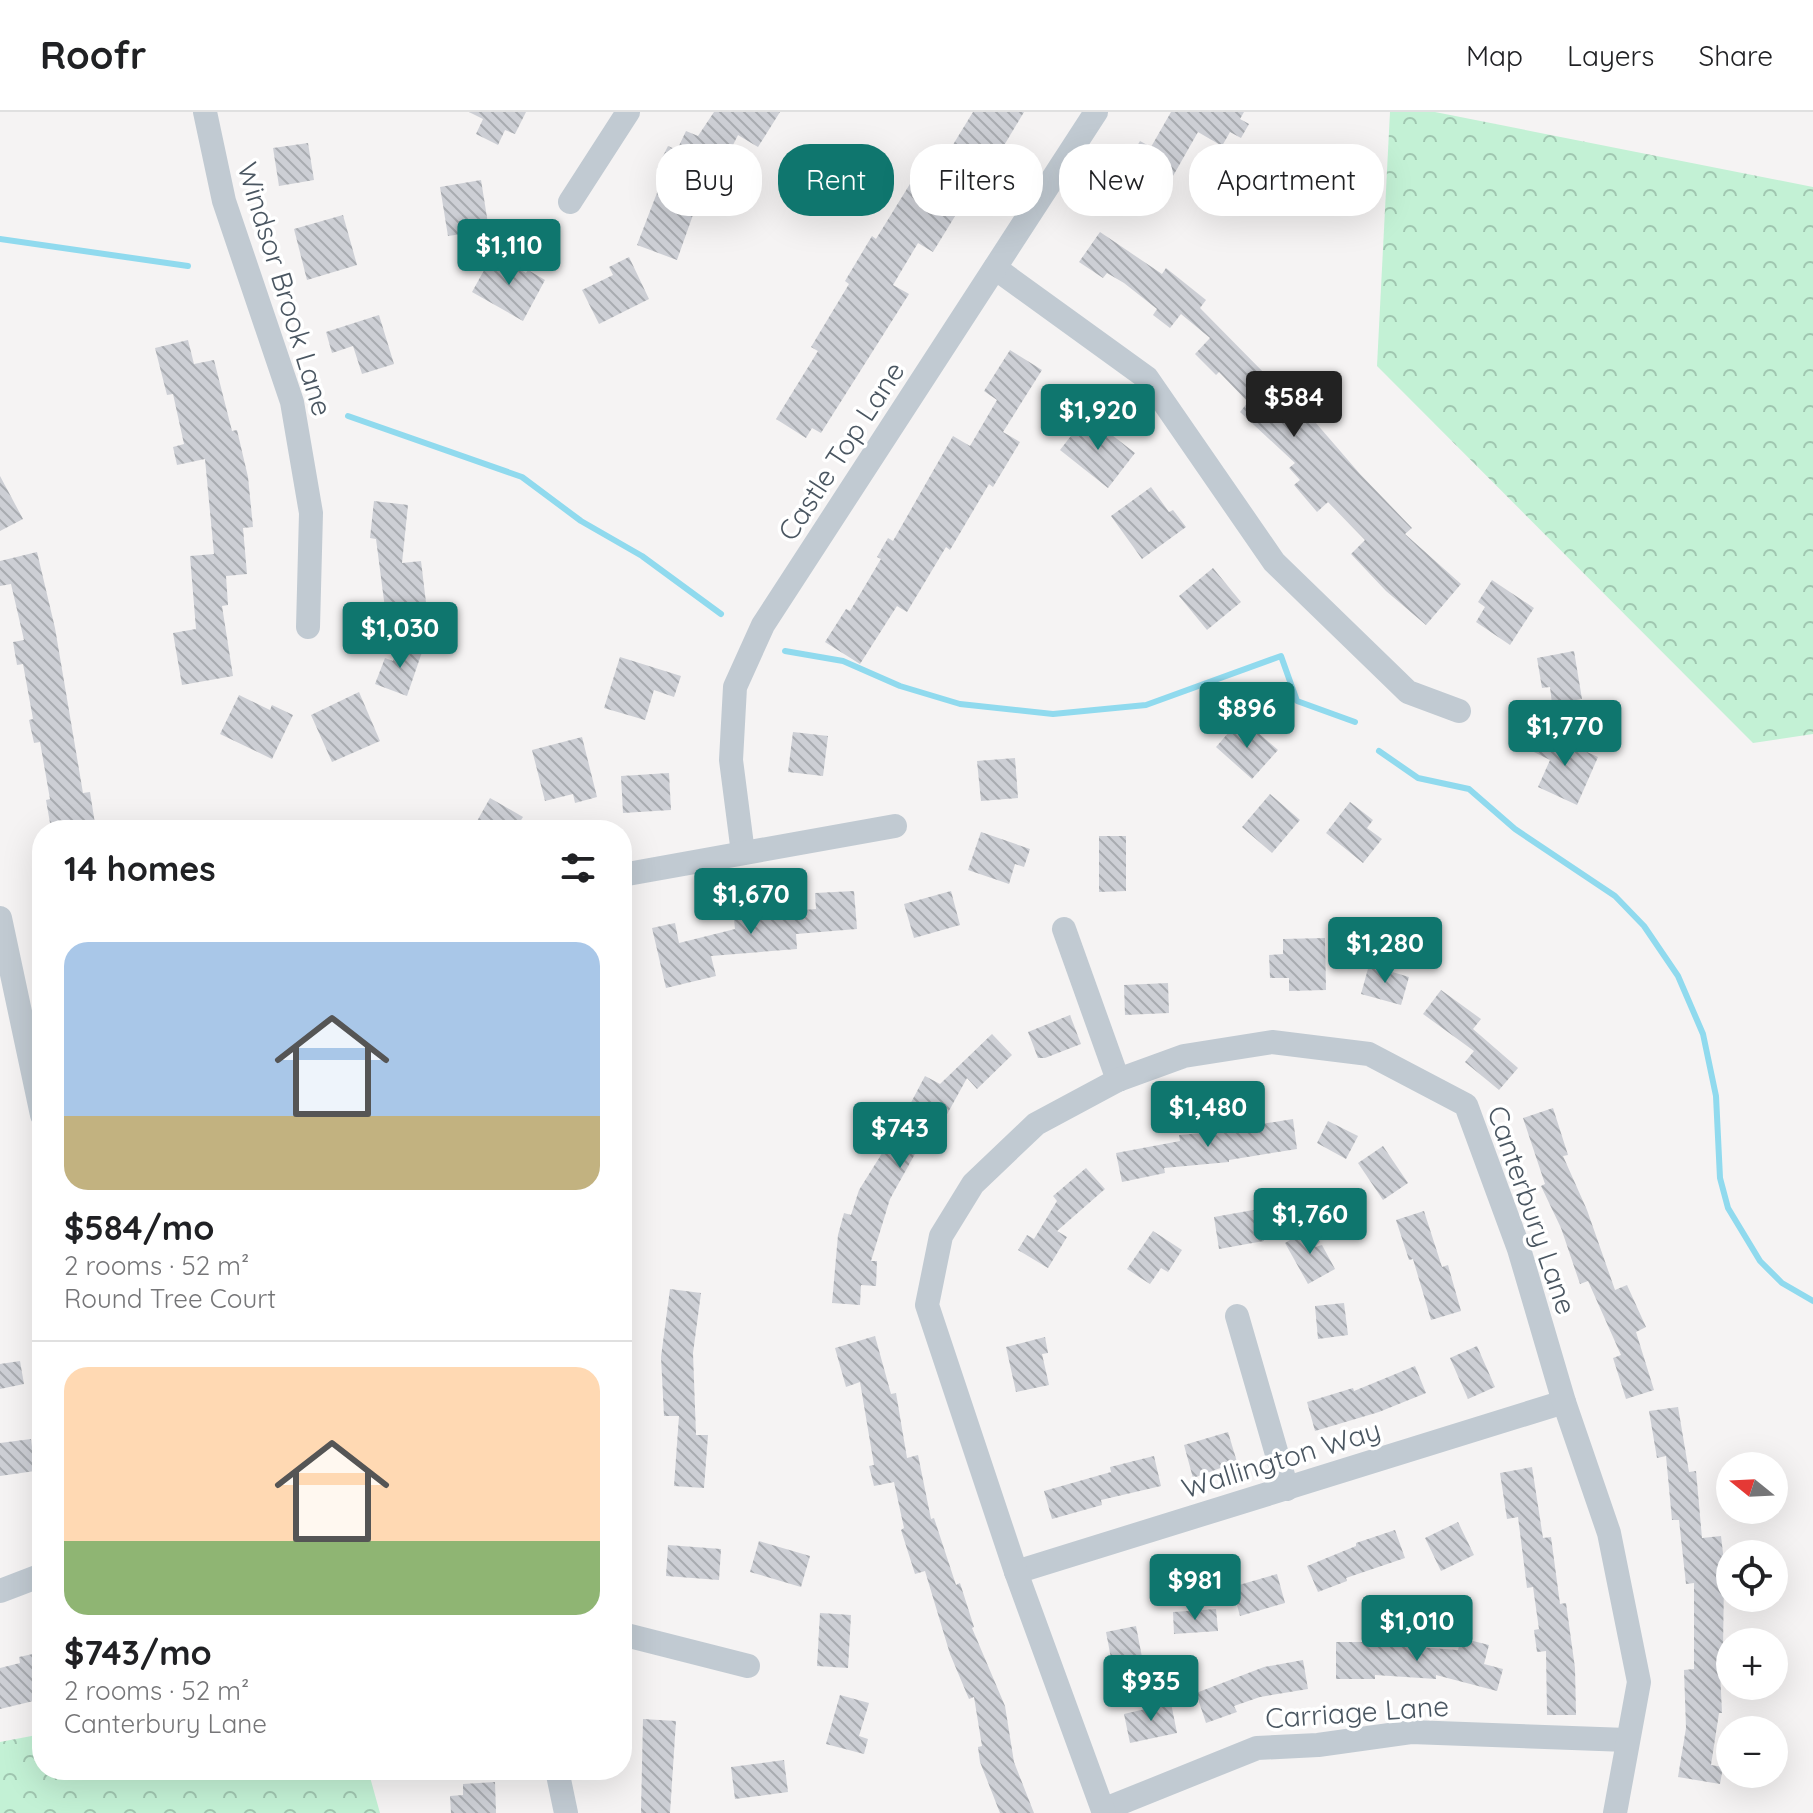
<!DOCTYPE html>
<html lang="en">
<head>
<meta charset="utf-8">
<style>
	:root { --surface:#fff; --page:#f6f6f6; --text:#202124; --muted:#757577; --line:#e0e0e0; --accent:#0f766e }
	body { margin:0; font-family:Quicksand,sans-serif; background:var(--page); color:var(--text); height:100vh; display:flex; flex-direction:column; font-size:30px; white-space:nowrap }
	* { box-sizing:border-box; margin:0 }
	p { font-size:26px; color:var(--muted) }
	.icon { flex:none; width:44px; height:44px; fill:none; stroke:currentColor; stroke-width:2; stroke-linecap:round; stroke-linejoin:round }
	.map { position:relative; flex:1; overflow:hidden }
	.side { position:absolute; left:32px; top:708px; width:600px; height:960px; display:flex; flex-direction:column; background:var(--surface); border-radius:32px; box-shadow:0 8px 32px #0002 }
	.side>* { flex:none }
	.top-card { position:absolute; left:656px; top:32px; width:760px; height:72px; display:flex; gap:16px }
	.needle { width:52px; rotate:288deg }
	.tools { position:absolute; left:1716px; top:1340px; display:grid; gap:16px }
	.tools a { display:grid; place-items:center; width:72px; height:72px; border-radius:50%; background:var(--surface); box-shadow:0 8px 32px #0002; font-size:40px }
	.price { position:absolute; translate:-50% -68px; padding:0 18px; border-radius:8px; background:var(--accent); color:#fff; font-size:26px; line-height:52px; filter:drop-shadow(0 2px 4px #0008) }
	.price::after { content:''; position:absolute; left:50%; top:48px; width:24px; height:18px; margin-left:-12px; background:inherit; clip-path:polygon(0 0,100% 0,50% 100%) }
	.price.current { background:#222; color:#fff }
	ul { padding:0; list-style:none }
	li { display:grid; align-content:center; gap:16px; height:424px; padding:0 32px }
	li+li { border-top:2px solid var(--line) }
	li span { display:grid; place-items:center; height:248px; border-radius:24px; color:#555 }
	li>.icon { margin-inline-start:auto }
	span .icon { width:144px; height:144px; fill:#fffc; stroke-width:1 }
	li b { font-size:34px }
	h2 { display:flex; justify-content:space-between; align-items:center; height:96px; padding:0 32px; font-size:34px }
	.chip { padding:0 28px; border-radius:32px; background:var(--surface); box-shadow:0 8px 32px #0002; font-size:28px; line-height:72px }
	.chip.current { background:var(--accent); color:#fff }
	header { display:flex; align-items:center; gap:48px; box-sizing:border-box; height:112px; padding:0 40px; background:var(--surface); border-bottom:2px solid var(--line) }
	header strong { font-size:38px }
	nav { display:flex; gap:44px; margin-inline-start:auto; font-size:28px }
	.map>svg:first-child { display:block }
</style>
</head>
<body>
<header>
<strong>Roofr</strong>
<nav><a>Map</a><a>Layers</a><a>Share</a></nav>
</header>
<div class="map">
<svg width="1813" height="1701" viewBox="0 0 1813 1701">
	<defs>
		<pattern id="forest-crowns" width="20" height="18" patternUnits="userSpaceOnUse" patternTransform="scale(2)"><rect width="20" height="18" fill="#c3f1d5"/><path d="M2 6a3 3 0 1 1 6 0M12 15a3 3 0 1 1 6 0" fill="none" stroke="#a0c6b0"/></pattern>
		<pattern id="building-back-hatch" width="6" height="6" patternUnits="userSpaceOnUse" patternTransform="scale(2)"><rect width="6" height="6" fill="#cdcfd5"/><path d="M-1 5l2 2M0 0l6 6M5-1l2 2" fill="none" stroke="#a8abb0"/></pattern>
	</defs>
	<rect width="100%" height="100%" fill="#f5f3f3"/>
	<!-- forest -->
	<g fill="url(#forest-crowns)">
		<polygon points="1390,0 1435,0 1813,75 1813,622 1753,631 1377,254"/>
		<polygon points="42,1622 42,1658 368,1658 380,1701 0,1701 0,1630"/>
	</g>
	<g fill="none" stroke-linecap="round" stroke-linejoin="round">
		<!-- stream -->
		<g stroke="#90daee" stroke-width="6">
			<polyline points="0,127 188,154"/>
			<polyline points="348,304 522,365 581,409 642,444 721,502"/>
			<polyline points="785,539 843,549 900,574 960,592 1053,602 1146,593 1281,544 1297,589 1355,610"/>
			<polyline points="1379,639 1418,666 1469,677 1515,717 1615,784 1644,814 1678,864 1703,922 1716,984 1720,1066 1728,1096 1760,1149 1782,1171 1813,1189"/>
		</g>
	</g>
	<!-- building -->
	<g fill="url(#building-back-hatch)">
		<polygon points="469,0 526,0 515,22 505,18 498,33 476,22 483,7"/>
		<polygon points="714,0 780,0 758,35 738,23 717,65 705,59 687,97 694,100 677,148 637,133 665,60 657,56 668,34 677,38 686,19 698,24"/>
		<polygon points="973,0 1024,0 981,72 943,49"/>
		<polygon points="1171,0 1244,0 1240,7 1249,12 1241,26 1230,20 1222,34 1198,20 1156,94 1116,70 1140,29 1151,35"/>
		<polygon points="308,31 314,68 279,74 273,36"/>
		<polygon points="913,67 960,96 933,140 918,131 893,173 909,182 821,321 812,316 806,326 776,307 818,239 811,235 849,172 845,169 872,124 876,127"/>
		<polygon points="481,68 489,118 448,124 440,75"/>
		<polygon points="343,103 357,153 307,168 294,117"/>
		<polygon points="1100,120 1162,162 1166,156 1206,188 1200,196 1270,267 1275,261 1314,297 1309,303 1360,362 1412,416 1405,422 1461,472 1426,513 1386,479 1351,442 1365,428 1328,390 1317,400 1294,373 1300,368 1289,356 1295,351 1240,300 1248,290 1219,260 1216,263 1195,242 1210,226 1181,202 1170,216 1153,203 1157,197 1124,171 1107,161 1103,166 1079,150"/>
		<polygon points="493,142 526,161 528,158 545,168 523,209 472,180"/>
		<polygon points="629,145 649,187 599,212 582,178 613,163 609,155"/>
		<polygon points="379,203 394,252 362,262 353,234 332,241 326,220"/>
		<polygon points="188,228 194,252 214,248 232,319 237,318 248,365 253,415 243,416 247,462 226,464 228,493 222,494 233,564 182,573 173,521 196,517 190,444 214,442 205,347 177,353 173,335 184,332 173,282 167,283 155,236"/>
		<polygon points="1010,238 1042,258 1003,320 1020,330 993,375 989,372 950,438 946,435 907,500 897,494 860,552 825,530 846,497 850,499 881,447 877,445 888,426 893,429 953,324 970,334 997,288 984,279"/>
		<polygon points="1084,307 1096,317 1099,313 1135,341 1108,376 1060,338"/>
		<polygon points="0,364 23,407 0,419"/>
		<polygon points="1151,375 1169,400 1173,398 1186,415 1142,447 1111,404"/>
		<polygon points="374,389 408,393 402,451 421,449 427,499 386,504 376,427 370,426"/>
		<polygon points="37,440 55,516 83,681 90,680 96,718 63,718 61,709 50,711 46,688 50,687 40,630 34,631 29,608 33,607 23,552 17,553 13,530 24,528 11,472 0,474 0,449"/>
		<polygon points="1213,456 1241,490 1207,518 1179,484"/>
		<polygon points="1492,468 1534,496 1510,533 1476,510 1485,495 1478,490"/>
		<polygon points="399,532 422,540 407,584 375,572 385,546 393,549"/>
		<polygon points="1574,539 1582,587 1552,592 1550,575 1542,576 1537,546"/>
		<polygon points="620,545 681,564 674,585 654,578 645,608 604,596"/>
		<polygon points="359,580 380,629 332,650 311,603"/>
		<polygon points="239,583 270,598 272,593 293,603 272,647 220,622"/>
		<polygon points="1236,612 1251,625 1256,619 1278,638 1252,667 1216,635"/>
		<polygon points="793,620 828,624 823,664 788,660"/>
		<polygon points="1543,620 1598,645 1577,693 1538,675 1550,648 1534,640"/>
		<polygon points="582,625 597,685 575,691 573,682 545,689 532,638"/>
		<polygon points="1015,646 1018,686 981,689 977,649"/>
		<polygon points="669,661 671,698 623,701 621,664"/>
		<polygon points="1270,682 1300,708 1272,741 1242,715"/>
		<polygon points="490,686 523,705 515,718 472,718"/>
		<polygon points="1350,690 1373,708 1367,716 1382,727 1363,751 1326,721"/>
		<polygon points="981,720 1030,737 1024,755 1015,752 1009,772 968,758"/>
		<polygon points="1099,724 1126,724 1126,779 1099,780"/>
		<polygon points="854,779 857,817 796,822 797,837 711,844 716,864 666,876 652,816 675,811 679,831 735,817 733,797 779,793 779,800 816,797 815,781"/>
		<polygon points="951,779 960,813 914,826 904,792"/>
		<polygon points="1325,826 1326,878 1289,879 1289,866 1270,866 1269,843 1283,842 1283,827"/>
		<polygon points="1369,853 1409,865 1401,893 1361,882"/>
		<polygon points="1168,871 1169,901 1125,903 1124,873"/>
		<polygon points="1441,878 1481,907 1473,917 1518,956 1499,978 1465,950 1474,939 1423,902"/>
		<polygon points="1070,903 1081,932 1045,946 1038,946 1028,920"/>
		<polygon points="992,922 1012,943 977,977 967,966 945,1006 937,1002 890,1087 871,1149 877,1149 876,1174 861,1173 860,1193 832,1191 838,1123 844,1101 851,1103 859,1078 896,1019 925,964 940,972"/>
		<polygon points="1553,996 1568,1043 1563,1044 1587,1098 1615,1178 1627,1173 1646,1215 1636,1220 1654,1278 1626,1287 1613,1246 1621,1243 1588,1169 1580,1172 1561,1116 1541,1074 1545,1072 1523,1006"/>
		<polygon points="1293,1007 1297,1037 1229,1048 1229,1050 1164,1056 1165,1061 1122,1070 1116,1041 1180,1029 1179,1023 1250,1017 1249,1014"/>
		<polygon points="1328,1009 1358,1024 1346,1047 1317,1031"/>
		<polygon points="1383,1034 1408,1071 1383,1088 1358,1051"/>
		<polygon points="1086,1056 1105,1077 1057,1119 1067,1125 1048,1156 1018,1138 1027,1123 1034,1127 1057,1089 1053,1084"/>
		<polygon points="1259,1097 1264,1129 1219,1137 1214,1105"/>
		<polygon points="1424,1099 1442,1155 1448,1153 1461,1199 1431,1208 1413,1147 1409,1148 1396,1108"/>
		<polygon points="1312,1115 1320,1130 1315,1135 1322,1133 1335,1157 1308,1172 1285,1131"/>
		<polygon points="1153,1119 1182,1138 1168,1160 1161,1156 1150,1172 1127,1157"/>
		<polygon points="670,1177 701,1181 693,1241 696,1323 708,1323 704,1376 674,1374 679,1304 664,1304 661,1245"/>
		<polygon points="1344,1191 1348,1223 1318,1227 1315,1194"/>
		<polygon points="875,1224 891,1282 896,1281 907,1346 918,1343 931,1407 934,1406 956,1473 960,1471 974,1515 972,1516 1005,1594 1014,1650 1034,1701 1000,1701 980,1650 978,1635 982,1634 974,1585 969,1587 950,1542 925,1459 915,1462 901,1418 904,1416 894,1370 874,1374 869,1354 874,1353 860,1270 846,1275 835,1236"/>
		<polygon points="1045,1225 1048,1241 1042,1242 1049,1273 1016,1280 1006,1235"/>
		<polygon points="1477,1234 1495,1275 1468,1287 1450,1246"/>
		<polygon points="20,1249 24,1272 0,1277 0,1252"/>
		<polygon points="1415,1254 1426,1281 1379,1300 1315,1319 1307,1290 1353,1276 1354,1279"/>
		<polygon points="1678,1295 1689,1360 1696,1359 1702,1426 1721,1424 1726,1467 1724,1467 1723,1537 1719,1537 1722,1601 1719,1601 1711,1653 1723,1655 1720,1672 1678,1665 1686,1616 1684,1558 1694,1557 1694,1471 1686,1472 1679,1408 1672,1408 1666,1344 1657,1346 1649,1299"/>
		<polygon points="1228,1320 1237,1350 1193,1366 1184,1333"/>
		<polygon points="31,1327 35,1359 0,1364 0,1331"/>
		<polygon points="1154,1344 1161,1374 1101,1388 1102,1393 1052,1407 1044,1379 1111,1360 1110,1355"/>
		<polygon points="1532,1355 1543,1426 1551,1425 1560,1492 1566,1491 1575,1556 1576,1603 1547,1603 1546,1539 1537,1540 1534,1518 1539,1517 1533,1475 1527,1476 1518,1405 1507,1407 1500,1361"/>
		<polygon points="1458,1410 1474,1443 1441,1459 1425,1426"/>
		<polygon points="1395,1418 1405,1446 1346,1466 1347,1469 1318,1480 1307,1454 1356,1434 1356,1431"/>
		<polygon points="759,1429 810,1444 801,1475 750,1460"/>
		<polygon points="668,1433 721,1437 719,1468 666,1464"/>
		<polygon points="1277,1462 1285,1491 1240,1504 1232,1475"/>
		<polygon points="1216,1497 1218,1519 1174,1522 1173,1500"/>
		<polygon points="820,1501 851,1503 848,1556 817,1554"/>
		<polygon points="1136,1514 1145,1561 1115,1567 1106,1520"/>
		<polygon points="1461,1526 1489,1533 1484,1552 1503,1557 1497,1579 1436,1563 1436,1567 1375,1563 1375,1567 1336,1567 1336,1530 1376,1530 1376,1532 1458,1538"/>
		<polygon points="42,1540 42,1587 0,1597 0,1556 20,1551 19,1545"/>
		<polygon points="1303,1548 1308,1577 1260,1585 1234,1594 1237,1600 1206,1611 1196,1581 1264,1555"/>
		<polygon points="840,1583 869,1591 859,1624 868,1627 864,1642 826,1632"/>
		<polygon points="1171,1591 1177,1621 1130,1631 1124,1602"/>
		<polygon points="643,1607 676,1609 670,1701 641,1701"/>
		<polygon points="784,1648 788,1680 735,1687 731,1655"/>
		<polygon points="495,1670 496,1701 451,1701 450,1684 463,1683 463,1672"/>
	</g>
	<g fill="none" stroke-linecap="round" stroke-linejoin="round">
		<!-- street -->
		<g stroke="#c1cad2" stroke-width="24">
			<polyline points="205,0 224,89 292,290 311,401 308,515"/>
			<polyline points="570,90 628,0"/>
			<polyline points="995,156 1147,266 1274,450 1408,580 1459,599"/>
			<polyline points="743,741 731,648 735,575 763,513 1096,0"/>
			<polyline points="622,763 895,714"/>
			<polyline points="0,806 42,1003"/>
			<polyline points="1064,817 1118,968"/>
			<polyline points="1237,1204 1287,1377"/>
			<polyline points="1016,1460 1564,1290"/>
			<polyline points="0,1479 42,1463"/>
			<polyline points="622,1522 748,1554"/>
			<polyline points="557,1658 566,1701"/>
			<polyline points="1103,1698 1257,1636 1318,1633 1411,1620 1627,1628"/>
			<polyline points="1104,1701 1016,1460 927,1193 941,1124 973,1072 1036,1012 1118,968 1184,944 1272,930 1369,942 1466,993 1519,1137 1564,1290 1609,1421 1639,1570 1615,1701"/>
		</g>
	</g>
	<g text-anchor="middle" stroke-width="7" stroke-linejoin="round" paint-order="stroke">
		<!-- street labels -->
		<g font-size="28" fill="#4a5661" stroke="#fff">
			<text transform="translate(285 177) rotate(73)" y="10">Windsor Brook Lane</text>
			<text transform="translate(841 339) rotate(-57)" y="10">Castle Top Lane</text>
			<text transform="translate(1532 1098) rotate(71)" y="10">Canterbury Lane</text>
			<text transform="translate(1281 1347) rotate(-17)" y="10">Wallington Way</text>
			<text transform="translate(1357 1600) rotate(-4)" y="10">Carriage Lane</text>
		</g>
	</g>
</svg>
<div class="tools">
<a><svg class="needle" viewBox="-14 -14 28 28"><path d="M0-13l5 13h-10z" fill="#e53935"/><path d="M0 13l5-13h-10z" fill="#757577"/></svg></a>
<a><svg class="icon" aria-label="locate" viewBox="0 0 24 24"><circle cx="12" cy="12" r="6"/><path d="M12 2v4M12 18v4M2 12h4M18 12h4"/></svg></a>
<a>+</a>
<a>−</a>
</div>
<b class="price" style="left:509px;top:175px">$1,110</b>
<b class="price current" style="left:1294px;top:327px">$584</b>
<b class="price" style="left:1098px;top:340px">$1,920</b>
<b class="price" style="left:400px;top:558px">$1,030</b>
<b class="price" style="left:1247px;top:638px">$896</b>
<b class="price" style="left:1565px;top:656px">$1,770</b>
<b class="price" style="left:751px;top:824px">$1,670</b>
<b class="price" style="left:1385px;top:873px">$1,280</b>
<b class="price" style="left:1208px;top:1037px">$1,480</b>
<b class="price" style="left:900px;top:1058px">$743</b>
<b class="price" style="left:1310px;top:1144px">$1,760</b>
<b class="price" style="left:1195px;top:1510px">$981</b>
<b class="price" style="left:1417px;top:1551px">$1,010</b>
<b class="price" style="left:1151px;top:1611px">$935</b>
<div class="top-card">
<a class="chip">Buy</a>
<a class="chip current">Rent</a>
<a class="chip">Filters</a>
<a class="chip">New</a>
<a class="chip">Apartment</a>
</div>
<section class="side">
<h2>14 homes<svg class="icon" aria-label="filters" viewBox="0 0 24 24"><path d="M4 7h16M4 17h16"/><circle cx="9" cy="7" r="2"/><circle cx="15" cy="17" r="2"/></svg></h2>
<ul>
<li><span style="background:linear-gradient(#a9c7e8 70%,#c2b280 0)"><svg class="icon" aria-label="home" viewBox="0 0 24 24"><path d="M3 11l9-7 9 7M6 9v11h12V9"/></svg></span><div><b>$584/mo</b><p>2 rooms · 52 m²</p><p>Round Tree Court</p></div></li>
<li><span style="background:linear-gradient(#ffd9b3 70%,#8fb573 0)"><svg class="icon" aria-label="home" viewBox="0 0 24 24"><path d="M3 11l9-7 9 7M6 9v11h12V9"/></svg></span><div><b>$743/mo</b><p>2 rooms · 52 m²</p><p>Canterbury Lane</p></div></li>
</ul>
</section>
</div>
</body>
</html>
